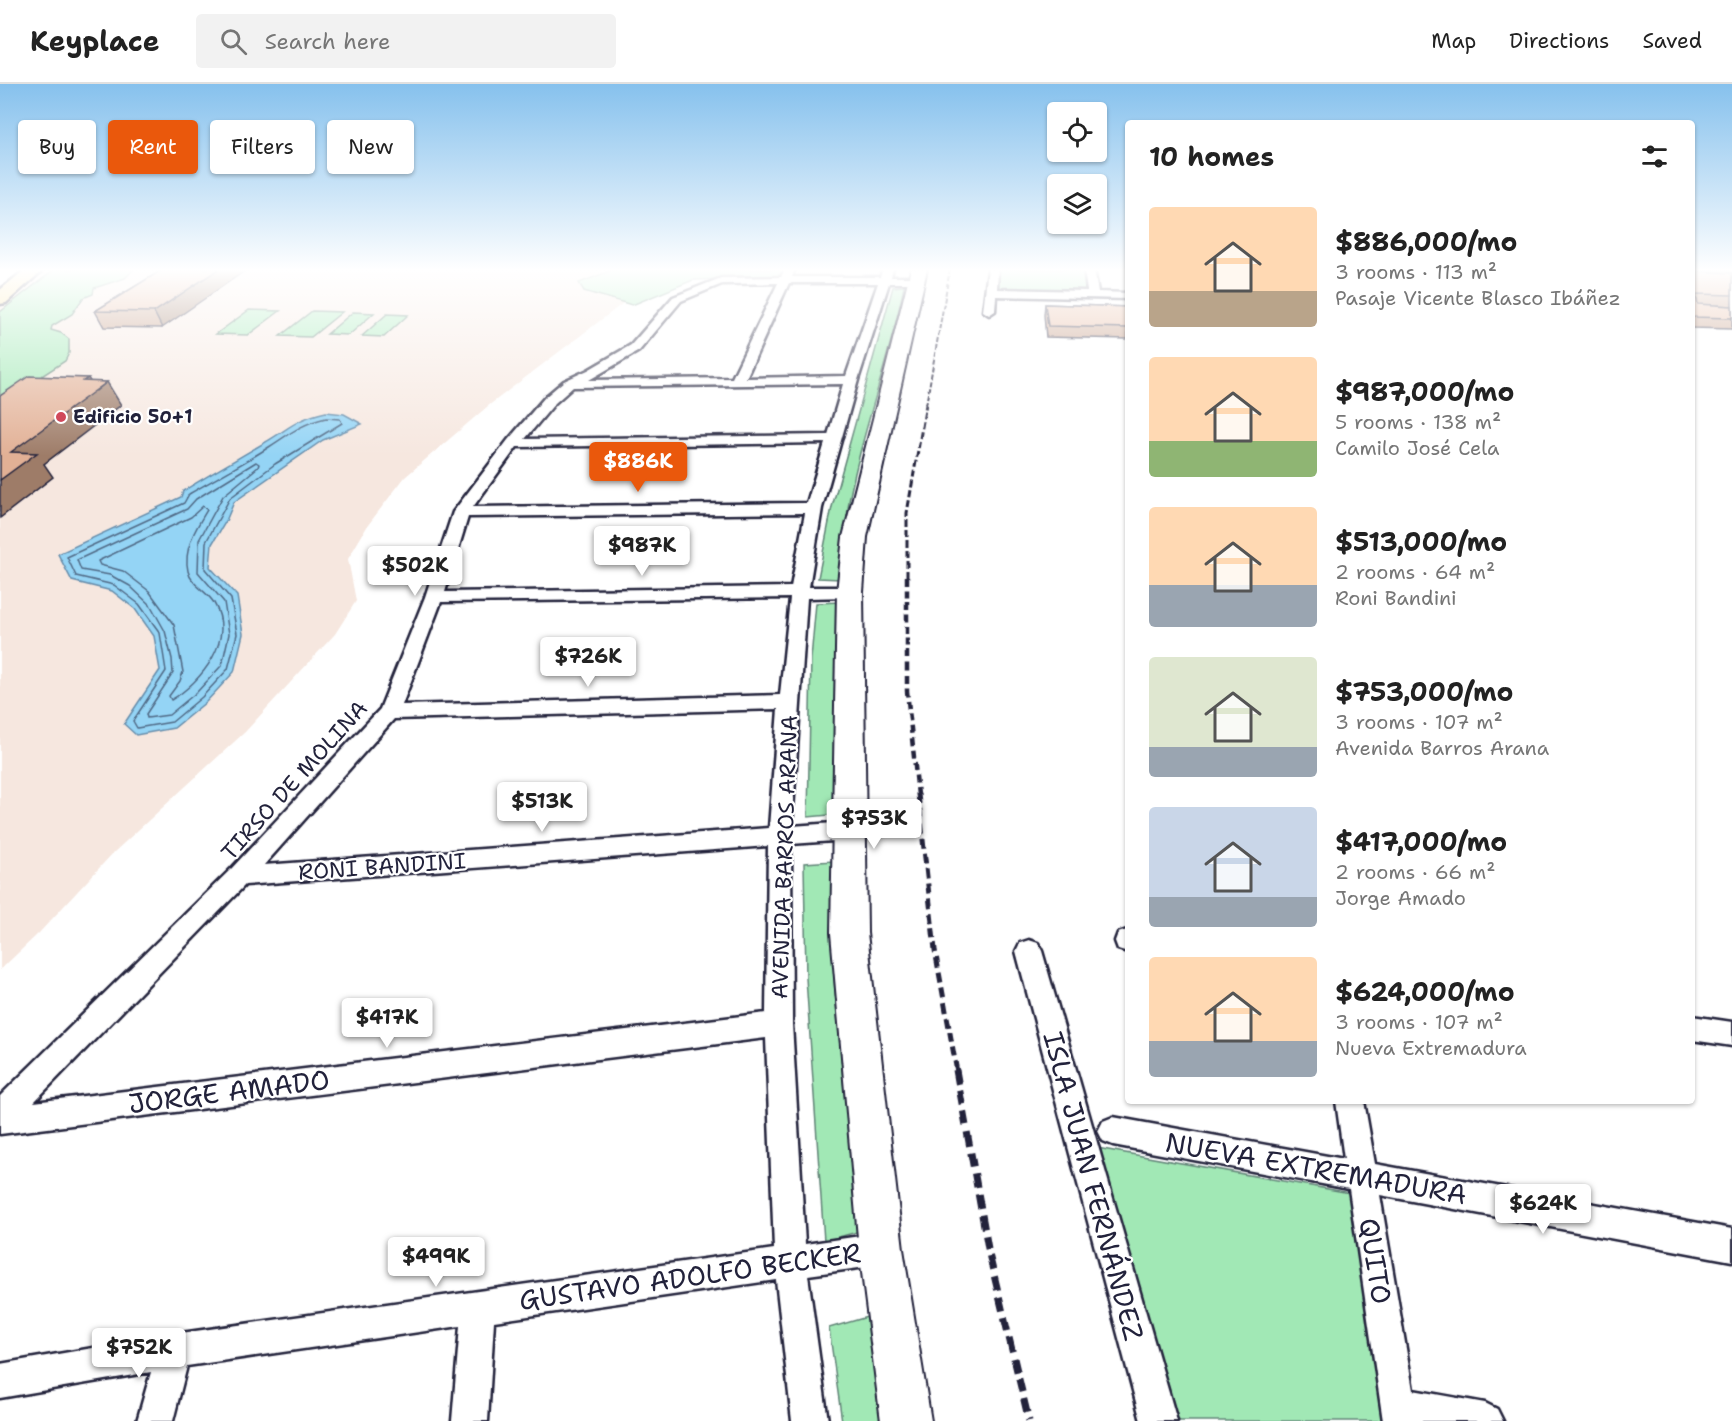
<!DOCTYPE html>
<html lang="en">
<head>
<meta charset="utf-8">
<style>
	:root { --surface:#fff; --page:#f2f2f2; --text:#222; --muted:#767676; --line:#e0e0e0; --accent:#ea580c }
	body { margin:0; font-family:"Shantell Sans",sans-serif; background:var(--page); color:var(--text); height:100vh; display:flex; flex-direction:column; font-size:22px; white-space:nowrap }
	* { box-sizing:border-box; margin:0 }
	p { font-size:20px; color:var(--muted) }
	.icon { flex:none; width:33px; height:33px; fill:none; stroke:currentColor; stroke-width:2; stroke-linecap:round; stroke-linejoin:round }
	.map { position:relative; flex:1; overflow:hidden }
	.details { position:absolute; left:1125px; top:36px; width:570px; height:984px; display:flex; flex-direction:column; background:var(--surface); border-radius:6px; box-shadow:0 2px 4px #0004 }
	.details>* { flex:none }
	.banner { position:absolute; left:18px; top:36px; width:570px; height:54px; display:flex; gap:12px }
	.fabs { position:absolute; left:1047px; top:18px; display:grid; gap:12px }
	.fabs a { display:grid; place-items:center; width:60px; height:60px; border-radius:6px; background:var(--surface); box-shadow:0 2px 4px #0004; font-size:30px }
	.price { position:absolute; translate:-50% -51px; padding:0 14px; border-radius:6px; background:#fff; color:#222; font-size:20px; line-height:39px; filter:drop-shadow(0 2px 3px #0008) }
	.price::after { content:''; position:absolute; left:50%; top:36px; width:18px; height:14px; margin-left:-9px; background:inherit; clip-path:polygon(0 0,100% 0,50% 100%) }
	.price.current { background:var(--accent); color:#fff }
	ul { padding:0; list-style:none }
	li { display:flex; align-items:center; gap:18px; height:150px; padding:0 24px }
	li span { display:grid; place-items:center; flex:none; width:168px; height:120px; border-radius:6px; color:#555 }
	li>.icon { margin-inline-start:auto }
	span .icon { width:72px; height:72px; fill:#fffc; stroke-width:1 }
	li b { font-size:26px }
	h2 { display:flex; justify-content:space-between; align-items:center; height:72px; padding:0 24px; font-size:26px }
	.chip { padding:0 21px; border-radius:6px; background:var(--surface); box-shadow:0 2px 4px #0004; font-size:21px; line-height:54px }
	.chip.current { background:var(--accent); color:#fff }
	header { display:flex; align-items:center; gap:36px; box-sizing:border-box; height:84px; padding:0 30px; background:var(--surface); border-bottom:2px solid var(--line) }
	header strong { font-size:28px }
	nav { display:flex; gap:33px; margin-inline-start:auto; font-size:21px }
	.search { width:420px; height:54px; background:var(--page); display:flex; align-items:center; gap:15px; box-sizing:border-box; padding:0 21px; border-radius:6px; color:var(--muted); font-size:22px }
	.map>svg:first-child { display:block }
</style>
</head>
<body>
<header>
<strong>Keyplace</strong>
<div class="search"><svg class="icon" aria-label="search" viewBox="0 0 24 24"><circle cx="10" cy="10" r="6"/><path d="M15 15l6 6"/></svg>Search here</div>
<nav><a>Map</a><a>Directions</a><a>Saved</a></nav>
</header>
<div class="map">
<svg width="1732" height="1337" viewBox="0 0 1732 1337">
	<rect width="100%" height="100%" fill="#fff"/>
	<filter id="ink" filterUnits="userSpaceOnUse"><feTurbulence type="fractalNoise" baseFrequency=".0167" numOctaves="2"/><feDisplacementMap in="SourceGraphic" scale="12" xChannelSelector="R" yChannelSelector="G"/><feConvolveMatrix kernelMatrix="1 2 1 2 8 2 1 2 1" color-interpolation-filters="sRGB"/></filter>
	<g filter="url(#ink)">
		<!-- built -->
		<polygon fill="#f6e7df" points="44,185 668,185 488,322 405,393 368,441 348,475 356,517 335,550 245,648 113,769 39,849 0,886 0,223"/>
		<!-- green -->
		<g fill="#a1e8b5" stroke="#628578" stroke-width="1.5">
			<polygon points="55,185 134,185 125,194 94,204 93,210 83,214 72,230 52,242 51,246 61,249 69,255 69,269 65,277 0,319 0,228"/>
			<polygon points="615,185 783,185 780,193 693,196 632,221 584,207 579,199"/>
			<polygon points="998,185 1085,185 1090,211 995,208"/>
			<path d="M 904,202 C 890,273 864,341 850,412 C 845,439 844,468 841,495 L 818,494 L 832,423 L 893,203 Z"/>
			<polygon points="249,226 280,227 248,251 216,250"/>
			<polygon points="312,227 342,228 311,253 280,252"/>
			<polygon points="353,228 374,229 349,251 327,250"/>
			<polygon points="387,230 408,231 384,253 362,252"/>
			<polygon points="841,518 840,730 808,733 811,575 816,519"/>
			<polygon points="834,777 834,896 857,1148 824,1157 806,894 804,779"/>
			<polygon points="1097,1064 1350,1109 1384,1337 1176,1337"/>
			<polygon points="867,1233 883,1337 842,1337 829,1244"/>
		</g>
		<!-- water -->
		<path fill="#94d4f5" stroke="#668dab" stroke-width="1.5" d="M 326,328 L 344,330 L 362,340 L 323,356 L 234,418 L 226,437 L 212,460 L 210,483 L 237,512 L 243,550 L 234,588 L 206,618 L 174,644 L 136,651 L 124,640 L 160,586 L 154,552 L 135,525 L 112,507 L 72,497 L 58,470 L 181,413 L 183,407 C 210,390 237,375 264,359 C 290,344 295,335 326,328 Z"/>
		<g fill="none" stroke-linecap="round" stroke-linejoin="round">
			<!-- shore -->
			<g stroke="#506985" stroke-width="1.5">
				<path d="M 326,334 L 340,335 L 342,339 L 275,380 L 230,414 L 206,458 L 205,485 L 231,515 L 237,550 L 228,585 L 202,613 L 172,638 L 137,644 L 133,637 L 166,587 L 160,549 L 139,520 L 114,501 L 76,492 L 67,473 L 184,419 L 189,410 C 216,394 243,380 269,363 C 289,350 303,339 326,334 Z"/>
				<polygon points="256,378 259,380 258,383 223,412 199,456 198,488 224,518 229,550 222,581 197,608 169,631 147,634 146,630 173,589 172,575 165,547 151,522 130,502 110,491 81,486 77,476 187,425 196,415"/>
				<path d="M 203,422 L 207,426 C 196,444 183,465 188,487 C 191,501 207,507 214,519 C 236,556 201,598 171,616 L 169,612 L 180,597 L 183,588 L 174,541 L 149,507 L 123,487 L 100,481 L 98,477 L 191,433 Z"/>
			</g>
			<defs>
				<g id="minor">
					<path d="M 785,185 L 795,185 L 792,193 L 880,193 L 883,185 L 893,185 L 891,193 L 917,193 L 923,196 L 917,199 L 889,199 L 858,296 L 822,424 L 809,503 L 850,503 L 856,504 L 859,508 L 856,512 L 850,513 L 807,514 L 792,742 L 848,738 L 856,741 L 859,747 L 856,753 L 848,756 L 791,760 L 792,940 L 805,1160 L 881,1149 L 892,1154 L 897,1165 L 892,1176 L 881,1181 L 808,1191 L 828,1337 L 792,1337 L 776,1196 L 494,1237 L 488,1337 L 452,1337 L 460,1242 L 187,1282 L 173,1337 L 137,1337 L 151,1288 L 0,1314 L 0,1280 L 174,1250 L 774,1165 L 766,954 L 0,1050 L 0,1012 L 231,785 L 380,625 L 425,513 L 453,428 L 508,356 L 545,313 L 564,297 L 588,286 L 631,261 L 673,213 L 721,194 L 781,193 ZM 778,199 L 732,294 L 589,296 L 639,267 L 681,217 L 722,200 ZM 789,199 L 878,199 L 846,292 L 746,294 ZM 843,300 L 828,351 L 525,355 L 555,319 L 573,303 ZM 825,359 L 807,419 L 473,423 L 517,363 ZM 805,429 L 791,503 L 445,508 L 468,433 ZM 790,514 L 780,611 L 402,621 L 441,518 ZM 778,625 L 769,744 L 264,781 L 394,635 ZM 768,762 L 766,929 L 34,1018 L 245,801 Z"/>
					<polygon points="988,185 998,185 997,205 1087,207 1084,185 1094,185 1098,208 1128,209 1128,215 996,212 995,227 989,231 983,227"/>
					<polygon points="1127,846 1128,846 1128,868 1118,865 1115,857 1118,849"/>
					<polygon points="1029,856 1038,859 1042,867 1177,1337 1141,1337 1016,867 1020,859"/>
					<polygon points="1692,932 1732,938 1732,962 1692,956"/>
					<polygon points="1336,1017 1364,1017 1375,1080 1732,1145 1732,1177 1380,1111 1413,1306 1485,1319 1497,1325 1503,1337 1383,1337 1349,1105 1113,1061 1103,1057 1098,1047 1103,1037 1113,1033 1344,1075"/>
				</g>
				<polygon id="secondary" points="911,185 927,185 867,453 863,508 867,849 903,1165 931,1337 881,1337 859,1165 831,849 837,508 843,453"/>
				<polygon id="primary" points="26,185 44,185 6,219 0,220 0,206"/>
			</defs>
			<!-- minor casing -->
			<use href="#minor" stroke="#22223b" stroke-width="5"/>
			<!-- secondary casing -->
			<use href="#secondary" stroke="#22223b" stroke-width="4"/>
			<!-- primary casing -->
			<use href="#primary" stroke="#22223b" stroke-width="5"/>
			<!-- minor -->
			<use href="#minor" fill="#fff" fill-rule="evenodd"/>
			<!-- secondary -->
			<use href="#secondary" fill="#fff" fill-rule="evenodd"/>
			<!-- primary -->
			<use href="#primary" fill="#fadf96" fill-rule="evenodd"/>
			<!-- rail-far4 -->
			<polyline stroke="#22223b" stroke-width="2" stroke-dasharray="5 2" stroke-linecap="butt" points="926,321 950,185"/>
			<!-- rail-far3 -->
			<polyline stroke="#22223b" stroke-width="3" stroke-dasharray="7 3" stroke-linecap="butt" points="907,493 907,429 926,320"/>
			<!-- rail-far2 -->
			<polyline stroke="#22223b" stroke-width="4.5" stroke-dasharray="8 4.5" stroke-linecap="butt" points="907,492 907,607 918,711"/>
			<!-- rail-far1 -->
			<polyline stroke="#22223b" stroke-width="5" stroke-dasharray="10 5" stroke-linecap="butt" points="918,710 935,866 957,988"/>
			<!-- rail -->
			<polyline stroke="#22223b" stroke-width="7" stroke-dasharray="14 7" stroke-linecap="butt" points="956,986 989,1170 1029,1337"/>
		</g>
		<!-- wall -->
		<g fill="#c29780" stroke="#22223b" stroke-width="1.5">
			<polygon points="165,184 162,244 104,243 95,227"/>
			<polygon points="1692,184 1732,184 1732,222 1712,221 1732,222 1732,245 1692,244"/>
			<polygon points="1045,220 1128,223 1128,255 1046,253 1044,231"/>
		</g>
		<!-- shaded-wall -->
		<g fill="#9e7b68" stroke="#22223b" stroke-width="1.5">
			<polygon points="220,184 249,184 162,244 154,228"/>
			<polygon points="88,294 96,307 107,298 121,321 44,380 53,393 0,434 0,396 11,368 83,297"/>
		</g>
		<!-- building -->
		<g fill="#e2b095" stroke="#22223b" stroke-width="1.5">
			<polygon points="165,184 220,184 154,228 95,227"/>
			<polygon points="1692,184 1696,184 1696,187 1732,189 1732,211 1698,210 1696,212 1698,220 1732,222 1732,234 1692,233"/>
			<polygon points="1045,220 1128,223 1128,244 1048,242"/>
			<polygon points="29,292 88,294 83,297 107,298 11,368 37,369 0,396 0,312"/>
		</g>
	</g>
	<!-- sky -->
	<linearGradient id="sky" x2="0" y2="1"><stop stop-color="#86c1ed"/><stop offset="0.5" stop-color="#fff"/><stop offset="1" stop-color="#fff" stop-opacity="0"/></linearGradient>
	<rect width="1732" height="372" fill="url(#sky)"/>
	<!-- markers -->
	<circle fill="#d1495b" stroke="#fff" stroke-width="2" cx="61" cy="333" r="6"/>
	<g text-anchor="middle" stroke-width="4.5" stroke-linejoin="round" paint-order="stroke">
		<!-- far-poi labels -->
		<g font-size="18" font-weight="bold" fill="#22223b" stroke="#fff" text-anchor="start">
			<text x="73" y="339">Edificio 50+1</text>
		</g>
		<!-- street labels -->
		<g font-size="22" fill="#22223b" stroke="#fff">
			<text transform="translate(294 696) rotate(-48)" y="8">TIRSO DE MOLINA</text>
			<text transform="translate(784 773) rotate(-88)" y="8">AVENIDA BARROS ARANA</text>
			<text transform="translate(382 782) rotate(-4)" y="8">RONI BANDINI</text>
		</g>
		<!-- near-street labels -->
		<g font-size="27" fill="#22223b" stroke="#fff">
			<text transform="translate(229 1008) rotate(-7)" y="9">JORGE AMADO</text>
			<text transform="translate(1316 1085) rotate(10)" y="9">NUEVA EXTREMADURA</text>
			<text transform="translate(1093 1102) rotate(75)" y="9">ISLA JUAN FERNÁNDEZ</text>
			<text transform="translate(1375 1177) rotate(81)" y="9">QUITO</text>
			<text transform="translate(690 1193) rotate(-8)" y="9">GUSTAVO ADOLFO BECKER</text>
		</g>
	</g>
</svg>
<div class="fabs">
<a><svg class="icon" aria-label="locate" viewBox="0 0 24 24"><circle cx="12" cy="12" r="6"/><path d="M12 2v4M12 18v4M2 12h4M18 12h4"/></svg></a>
<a><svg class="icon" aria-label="layers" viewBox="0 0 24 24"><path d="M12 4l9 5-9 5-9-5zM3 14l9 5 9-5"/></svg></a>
</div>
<b class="price current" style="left:638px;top:409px">$886K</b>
<b class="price" style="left:642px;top:493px">$987K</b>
<b class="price" style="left:415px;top:513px">$502K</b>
<b class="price" style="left:588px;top:604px">$726K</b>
<b class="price" style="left:542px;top:749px">$513K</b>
<b class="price" style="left:874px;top:766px">$753K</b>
<b class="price" style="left:387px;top:965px">$417K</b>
<b class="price" style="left:1543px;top:1151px">$624K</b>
<b class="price" style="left:436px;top:1204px">$499K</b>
<b class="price" style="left:139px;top:1295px">$752K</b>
<div class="banner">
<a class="chip">Buy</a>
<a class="chip current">Rent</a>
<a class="chip">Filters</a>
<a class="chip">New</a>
</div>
<section class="details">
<h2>10 homes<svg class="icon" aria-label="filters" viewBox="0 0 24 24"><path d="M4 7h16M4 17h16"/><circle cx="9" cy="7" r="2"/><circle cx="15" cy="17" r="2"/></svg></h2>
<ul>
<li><span style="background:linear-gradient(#ffd9b3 70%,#b9a48a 0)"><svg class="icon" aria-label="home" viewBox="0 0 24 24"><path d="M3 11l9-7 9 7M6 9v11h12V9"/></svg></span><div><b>$886,000/mo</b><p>3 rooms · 113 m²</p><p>Pasaje Vicente Blasco Ibáñez</p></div></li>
<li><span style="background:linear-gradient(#ffd9b3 70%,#8fb573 0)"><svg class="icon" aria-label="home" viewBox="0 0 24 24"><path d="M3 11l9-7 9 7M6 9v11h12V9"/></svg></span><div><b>$987,000/mo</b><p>5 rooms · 138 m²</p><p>Camilo José Cela</p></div></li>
<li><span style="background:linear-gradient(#ffd9b3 65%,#9aa5b1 0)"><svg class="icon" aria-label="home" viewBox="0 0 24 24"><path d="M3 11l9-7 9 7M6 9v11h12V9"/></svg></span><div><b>$513,000/mo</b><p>2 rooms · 64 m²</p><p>Roni Bandini</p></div></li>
<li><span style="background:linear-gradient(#dfe7d0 75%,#9aa5b1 0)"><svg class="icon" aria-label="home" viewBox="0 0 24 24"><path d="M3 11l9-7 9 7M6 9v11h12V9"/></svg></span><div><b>$753,000/mo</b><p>3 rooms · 107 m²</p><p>Avenida Barros Arana</p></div></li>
<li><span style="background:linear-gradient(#c9d6e8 75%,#9aa5b1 0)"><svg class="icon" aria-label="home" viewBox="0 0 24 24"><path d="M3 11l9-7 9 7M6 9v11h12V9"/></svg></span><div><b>$417,000/mo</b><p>2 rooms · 66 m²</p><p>Jorge Amado</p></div></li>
<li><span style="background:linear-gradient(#ffd9b3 70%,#9aa5b1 0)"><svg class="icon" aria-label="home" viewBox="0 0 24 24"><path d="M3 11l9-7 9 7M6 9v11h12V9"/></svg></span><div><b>$624,000/mo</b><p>3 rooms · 107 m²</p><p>Nueva Extremadura</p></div></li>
</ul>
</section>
</div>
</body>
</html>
